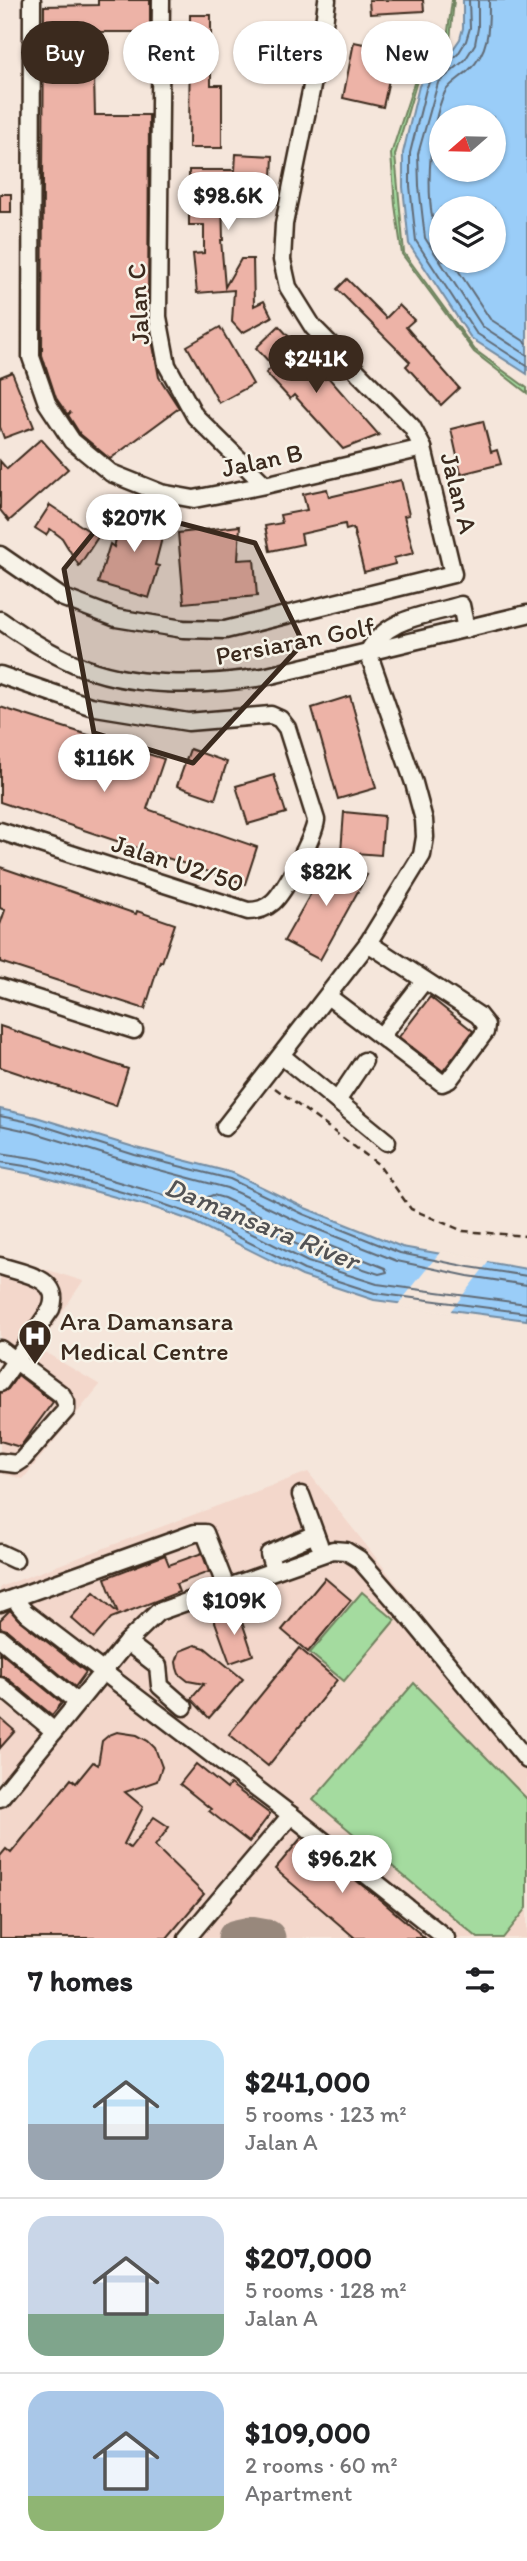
<!DOCTYPE html>
<html lang="en">
<head>
<meta charset="utf-8">
<style>
	:root { --surface:#fff; --page:#f6f6f6; --text:#202124; --muted:#757577; --line:#e0e0e0; --accent:#3b2a1e }
	body { margin:0; font-family:Itim,sans-serif; background:var(--page); color:var(--text); height:100vh; display:flex; flex-direction:column; font-size:26px; white-space:nowrap }
	* { box-sizing:border-box; margin:0 }
	p { font-size:23px; color:var(--muted) }
	.icon { flex:none; width:38px; height:38px; fill:none; stroke:currentColor; stroke-width:2; stroke-linecap:round; stroke-linejoin:round }
	.map { position:relative; height:1938px; overflow:hidden }
	.details { display:flex; flex-direction:column; background:var(--surface); flex:1 }
	.details>* { flex:none }
	.top-card { position:absolute; left:21px; top:21px; width:486px; height:63px; display:flex; gap:14px }
	.needle { width:46px; rotate:250deg }
	.controls { position:absolute; left:429px; top:105px; display:grid; gap:14px }
	.controls a { display:grid; place-items:center; width:77px; height:77px; border-radius:50%; background:var(--surface); box-shadow:0 2px 5px #0004; font-size:35px }
	.price { position:absolute; translate:-50% -60px; padding:0 16px; border-radius:24px; background:#fff; color:#222; font-size:23px; line-height:46px; filter:drop-shadow(0 2px 4px #0008) }
	.price::after { content:''; position:absolute; left:50%; top:42px; width:21px; height:16px; margin-left:-10px; background:inherit; clip-path:polygon(0 0,100% 0,50% 100%) }
	.price.selected { background:var(--accent); color:#fff }
	ul { padding:0; list-style:none }
	li { display:flex; align-items:center; gap:21px; height:175px; padding:0 28px }
	li+li { border-top:2px solid var(--line) }
	li span { display:grid; place-items:center; flex:none; width:196px; height:140px; border-radius:21px; color:#555 }
	li>.icon { margin-inline-start:auto }
	span .icon { width:84px; height:84px; fill:#fffc; stroke-width:1 }
	li b { font-size:30px }
	h2 { display:flex; justify-content:space-between; align-items:center; height:84px; padding:0 28px; font-size:30px }
	.pill { padding:0 24px; border-radius:32px; background:var(--surface); box-shadow:0 2px 5px #0004; font-size:24px; line-height:63px }
	.pill.selected { background:var(--accent); color:#fff }
	.map>svg:first-child { display:block }
</style>
</head>
<body>
<div class="map">
<svg width="527" height="1938" viewBox="0 0 527 1938">
	<rect width="100%" height="100%" fill="#f5e6db"/>
	<filter id="ink" filterUnits="userSpaceOnUse"><feTurbulence type="fractalNoise" baseFrequency=".0143" numOctaves="2"/><feDisplacementMap in="SourceGraphic" scale="14" xChannelSelector="R" yChannelSelector="G"/><feConvolveMatrix kernelMatrix="1 2 1 2 8 2 1 2 1" color-interpolation-filters="sRGB"/></filter>
	<g filter="url(#ink)">
		<!-- built -->
		<g fill="#f3d7cb">
			<polygon points="0,1255 83,1281 38,1348 100,1385 23,1479 0,1473"/>
			<polygon points="308,1472 527,1748 527,1938 0,1938 0,1587"/>
		</g>
		<!-- green -->
		<g fill="#a4db9f" stroke="#70825e" stroke-width="2">
			<polygon points="452,0 454,0 450,40 419,74 395,155 404,253 475,350 527,388 527,393 474,352 402,254 395,205 391,154 419,68 447,39"/>
			<polygon points="362,1592 395,1620 344,1681 310,1653"/>
			<polygon points="414,1683 527,1799 527,1908 503,1938 478,1938 313,1800"/>
		</g>
		<!-- water -->
		<g fill="#9acdf8" stroke="#748ca1" stroke-width="2" fill-rule="evenodd">
			<path d="M 463,0 L 527,0 L 527,374 L 471,338 L 409,244 L 403,187 L 403,153 L 419,86 L 426,73 L 453,49 L 460,39 L 463,28 ZM 441,117 L 494,117 L 494,170 L 441,170 ZM 441,208 L 494,208 L 494,261 L 441,261 Z"/>
			<polygon points="0,1109 36,1117 137,1148 233,1173 305,1208 402,1247 527,1269 527,1320 374,1300 302,1276 192,1221 155,1208 36,1175 0,1168"/>
		</g>
		<!-- pier -->
		<polygon fill="#f5e6db" points="441,1251 490,1260 449,1313 397,1306"/>
		<g fill="none" stroke-linecap="round" stroke-linejoin="round">
			<!-- shore -->
			<g stroke="#616b75" stroke-width="2">
				<polyline points="469,0 470,28 466,41 458,54 431,78 426,89 410,153 410,186 416,241 476,333 527,366"/>
				<polyline points="478,0 478,28 475,44 465,60 438,83 418,154 419,186 425,238 482,326 527,355"/>
				<path d="M 441,244 C 422,215 429,123 445,92 C 450,83 462,77 469,70 C 490,51 489,26 489,0"/>
				<polyline points="452,261 490,319 527,343"/>
				<polyline points="0,1116 34,1123 135,1155 230,1179 303,1214 400,1253 469,1267 527,1276"/>
				<polyline points="0,1125 32,1132 133,1163 227,1188 299,1222 397,1261 468,1276 527,1285"/>
				<polyline points="0,1153 39,1159 160,1194 199,1207 308,1262 377,1284 527,1304"/>
				<polyline points="0,1162 37,1168 157,1202 195,1215 304,1270 375,1293 527,1313"/>
				<polygon points="213,1195 224,1198 295,1232 385,1268 387,1272 379,1274 312,1252 210,1201 208,1197"/>
			</g>
			<!-- taxiway -->
			<polyline stroke="#98887c" stroke-width="37" points="236,1938 250,1935 267,1938"/>
		</g>
		<!-- building -->
		<g fill="#edb3a7" stroke="#3b2a1e" stroke-width="2">
			<polygon points="98,0 150,0 150,32 98,32 94,77 95,115 149,115 148,319 159,377 179,408 110,459 80,434 68,415 71,412 67,414 56,398 42,355 44,6 98,5"/>
			<polygon points="369,0 423,0 424,11 370,14"/>
			<polygon points="190,15 211,15 211,85 222,85 222,148 189,148"/>
			<polygon points="354,42 379,47 374,72 390,75 383,107 343,98"/>
			<polygon points="236,154 273,156 271,199 222,197 223,240 221,240 225,287 241,259 253,259 254,306 264,301 272,317 242,333 232,322 234,290 197,293 193,254 204,253 204,225 189,225 189,170 235,170"/>
			<rect x="0" y="194" width="11" height="18"/>
			<polygon points="347,279 386,318 399,305 414,320 406,327 459,388 441,405 406,366 410,362 337,289"/>
			<polygon points="279,326 291,339 276,353 292,371 306,358 325,379 328,377 379,435 343,449 294,395 290,399 266,373 273,366 256,348"/>
			<polygon points="220,327 253,384 219,403 187,346"/>
			<polygon points="12,372 34,427 4,438 0,427 0,377"/>
			<polygon points="483,421 491,452 497,450 501,464 461,474 451,429"/>
			<polygon points="41,439 68,469 9,521 0,510 0,461 7,469"/>
			<polygon points="401,480 409,515 404,516 414,553 394,558 395,564 364,572 353,528 346,530 345,524 301,534 303,544 270,551 265,526 282,523 280,515 307,510 303,494 327,489 329,497"/>
			<polygon points="50,505 98,537 79,566 62,538 50,529 46,535 35,528"/>
			<polygon points="124,507 167,519 155,565 159,566 149,598 98,583 110,544 114,547"/>
			<polygon points="240,526 238,560 254,559 257,596 184,603 178,533"/>
			<polygon points="350,696 376,788 338,799 312,708"/>
			<polygon points="0,707 164,759 147,809 257,847 245,884 0,802"/>
			<polygon points="190,749 227,762 215,799 177,786"/>
			<polygon points="274,775 286,813 248,824 236,786"/>
			<polygon points="344,812 384,816 381,855 341,852"/>
			<polygon points="332,856 367,875 320,960 284,941"/>
			<polygon points="0,867 136,914 137,911 175,924 162,962 160,961 145,1009 0,962 0,925 5,910 0,908"/>
			<polygon points="430,997 473,1031 443,1071 399,1037"/>
			<polygon points="0,1026 128,1069 116,1106 0,1067"/>
			<polygon points="18,1375 53,1402 20,1447 0,1441 0,1393 8,1389"/>
			<polygon points="202,1553 209,1572 176,1584 179,1592 111,1618 94,1638 71,1618 94,1592 118,1613 105,1578 165,1555 169,1565"/>
			<polygon points="325,1578 351,1600 308,1652 282,1630"/>
			<polygon points="10,1610 19,1620 86,1672 75,1687 7,1630 0,1628 0,1620"/>
			<polygon points="238,1610 253,1655 230,1663 214,1619"/>
			<polygon points="195,1645 205,1648 243,1679 209,1718 191,1699 204,1684 188,1681 179,1674 177,1668 176,1662 180,1651"/>
			<polygon points="299,1648 337,1680 268,1766 229,1734"/>
			<polygon points="0,1652 62,1703 52,1715 7,1678 0,1675"/>
			<polygon points="0,1718 15,1731 0,1748"/>
			<polygon points="117,1732 137,1735 148,1741 155,1748 162,1767 157,1781 125,1792 143,1807 124,1844 130,1848 154,1817 169,1827 155,1846 204,1894 167,1938 0,1938 0,1856 6,1849 11,1853 71,1779 76,1783 93,1762 98,1765 102,1741 109,1735"/>
			<polygon points="196,1764 227,1789 230,1784 270,1814 249,1842 209,1811 211,1809 180,1784"/>
			<polygon points="302,1837 378,1898 425,1938 355,1938 275,1869"/>
		</g>
		<g fill="none" stroke-linecap="round" stroke-linejoin="round">
			<defs>
				<g id="minor">
					<polyline points="32,0 31,357 47,403 72,441 111,473 161,493 194,499 265,485 423,448"/>
					<polyline points="161,0 158,317 167,365 195,416 265,485"/>
					<polyline points="0,555 61,597 116,618 183,629 225,630 453,574 423,448 412,427 313,327 288,287 282,260 284,224 323,32 327,0"/>
					<path d="M 0,620 C 24,637 48,652 75,664 C 130,689 205,686 263,677 L 527,614"/>
					<path d="M 0,675 L 90,706 L 188,722 L 271,715 L 280,719 L 287,728 L 316,820 C 314,837 285,891 273,902 C 265,909 258,911 248,911 L 0,831"/>
					<polyline points="0,987 134,1030"/>
					<polyline points="329,997 442,1083 449,1080 485,1032 486,1025 478,1015 368,943"/>
					<polyline points="382,1035 424,981"/>
					<polyline points="282,1056 387,1142"/>
					<polyline points="337,1101 364,1061"/>
					<path d="M 225,1127 L 368,943 L 422,855 L 425,837 L 424,820 L 414,783 L 368,652 C 387,617 425,616 461,605 L 466,629"/>
					<path d="M 0,1266 C 22,1273 63,1278 51,1309 L 0,1383"/>
					<polyline points="0,1349 62,1395 66,1403 66,1410 22,1460 16,1464 0,1462"/>
					<polyline points="301,1495 319,1544"/>
					<polyline points="0,1553 15,1560"/>
					<polyline points="274,1570 269,1554 315,1534"/>
					<polyline points="19,1596 19,1605 25,1612 291,1815 446,1938"/>
					<polyline points="0,1603 195,1533 205,1533 226,1587"/>
					<polyline points="0,1638 77,1702"/>
					<polyline points="127,1642 158,1666 160,1686 184,1707"/>
					<polyline points="0,1686 54,1731"/>
					<polyline points="0,1798 127,1642 158,1612 333,1550 346,1551 359,1559 411,1619 527,1760"/>
					<polyline points="187,1938 291,1815"/>
				</g>
			</defs>
			<!-- minor casing -->
			<use href="#minor" stroke="#3b2a1e" stroke-width="21"/>
			<!-- path -->
			<polyline stroke="#3b2a1e" stroke-width="2.5" stroke-dasharray="7 5" stroke-linecap="butt" points="275,1088 378,1164 411,1209 463,1231 527,1236"/>
			<!-- minor -->
			<use href="#minor" stroke="#f7f3e8" stroke-width="16"/>
		</g>
	</g>
	<!-- marked area -->
	<path fill="#3b2a1e" fill-opacity="0.2" stroke="#3b2a1e" stroke-width="5" stroke-linejoin="round" d="M 115,506 L 255,543 L 303,643 L 193,763 L 94,733 L 64,569 Z"/>
	<!-- icons -->
	<defs>
		<symbol id="hospital-pin" viewBox="-11 -11 22 30"><path d="M0 17L-7.5 6A9.5 9.5 0 1 1 7.5 6Z" fill="#3b2a1e" stroke="#f7f3e8"/><path d="M-5-5h3v3.5h4V-5h3V5h-3V1.5h-4V5h-3Z" fill="#fff"/></symbol>
	</defs>
	<g fill-rule="evenodd">
		<use href="#hospital-pin" x="16" y="1317" width="38" height="52"/>
	</g>
	<g text-anchor="middle" stroke-width="5" stroke-linejoin="round" paint-order="stroke">
		<!-- street labels -->
		<g font-size="26" fill="#3b2a1e" stroke="#f7f3e8">
			<text transform="translate(138 304) rotate(-93)" y="9">Jalan C</text>
			<text transform="translate(262 460) rotate(-12)" y="9">Jalan B</text>
			<text transform="translate(459 493) rotate(76)" y="9">Jalan A</text>
			<text transform="translate(295 641) rotate(-11)" y="9">Persiaran Golf</text>
			<text transform="translate(178 863) rotate(18)" y="9">Jalan U2/50</text>
		</g>
		<!-- poi labels -->
		<g font-size="26" fill="#3b2a1e" stroke="#f7f3e8" text-anchor="start">
			<text x="60" y="1330">Ara Damansara<tspan x="60" dy="30">Medical Centre</tspan></text>
		</g>
		<!-- water labels -->
		<g font-size="28" font-style="italic" fill="#535354" stroke="#f7f3e8">
			<text transform="translate(262 1223) rotate(22)" y="10">Damansara River</text>
		</g>
	</g>
</svg>
<div class="controls">
<a><svg class="needle" viewBox="-14 -14 28 28"><path d="M0-13l5 13h-10z" fill="#e53935"/><path d="M0 13l5-13h-10z" fill="#757577"/></svg></a>
<a><svg class="icon" aria-label="layers" viewBox="0 0 24 24"><path d="M12 4l9 5-9 5-9-5zM3 14l9 5 9-5"/></svg></a>
</div>
<b class="price" style="left:228px;top:232px">$98.6K</b>
<b class="price selected" style="left:316px;top:395px">$241K</b>
<b class="price" style="left:134px;top:554px">$207K</b>
<b class="price" style="left:104px;top:794px">$116K</b>
<b class="price" style="left:326px;top:908px">$82K</b>
<b class="price" style="left:234px;top:1637px">$109K</b>
<b class="price" style="left:342px;top:1895px">$96.2K</b>
<div class="top-card">
<a class="pill selected">Buy</a>
<a class="pill">Rent</a>
<a class="pill">Filters</a>
<a class="pill">New</a>
</div>
</div>
<section class="details">
<h2>7 homes<svg class="icon" aria-label="filters" viewBox="0 0 24 24"><path d="M4 7h16M4 17h16"/><circle cx="9" cy="7" r="2"/><circle cx="15" cy="17" r="2"/></svg></h2>
<ul>
<li><span style="background:linear-gradient(#bfe0f5 60%,#9aa5b1 0)"><svg class="icon" aria-label="home" viewBox="0 0 24 24"><path d="M3 11l9-7 9 7M6 9v11h12V9"/></svg></span><div><b>$241,000</b><p>5 rooms · 123 m²</p><p>Jalan A</p></div></li>
<li><span style="background:linear-gradient(#c9d6e8 70%,#7fa58c 0)"><svg class="icon" aria-label="home" viewBox="0 0 24 24"><path d="M3 11l9-7 9 7M6 9v11h12V9"/></svg></span><div><b>$207,000</b><p>5 rooms · 128 m²</p><p>Jalan A</p></div></li>
<li><span style="background:linear-gradient(#a9c7e8 75%,#8fb573 0)"><svg class="icon" aria-label="home" viewBox="0 0 24 24"><path d="M3 11l9-7 9 7M6 9v11h12V9"/></svg></span><div><b>$109,000</b><p>2 rooms · 60 m²</p><p>Apartment</p></div></li>
</ul>
</section>
</body>
</html>
